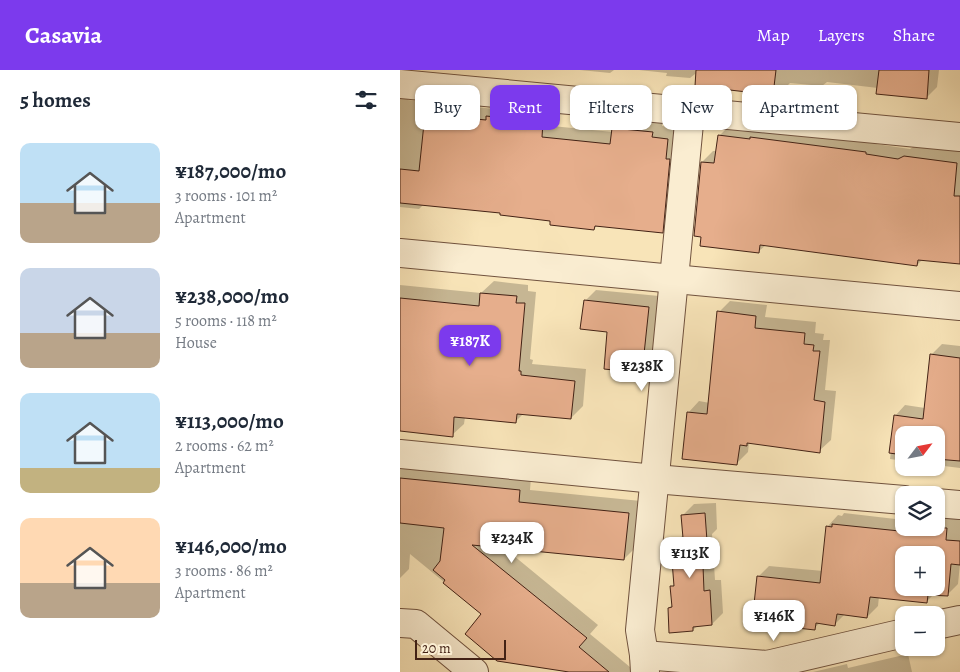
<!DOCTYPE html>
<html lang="en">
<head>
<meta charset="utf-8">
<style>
	:root { --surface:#fff; --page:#f2f2f3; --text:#1f2937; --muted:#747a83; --accent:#7c3aed }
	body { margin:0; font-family:Alegreya,serif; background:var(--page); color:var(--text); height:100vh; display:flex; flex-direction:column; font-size:19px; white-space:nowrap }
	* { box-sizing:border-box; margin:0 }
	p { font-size:16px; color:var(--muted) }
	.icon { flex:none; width:28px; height:28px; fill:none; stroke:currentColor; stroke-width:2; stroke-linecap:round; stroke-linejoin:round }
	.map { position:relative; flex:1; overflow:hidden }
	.sheet { display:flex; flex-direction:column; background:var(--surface); width:400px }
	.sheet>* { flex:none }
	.guide { position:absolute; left:15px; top:15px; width:470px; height:45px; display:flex; gap:10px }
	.needle { width:32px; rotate:58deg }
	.tools { position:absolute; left:495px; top:356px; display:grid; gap:10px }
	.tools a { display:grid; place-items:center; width:50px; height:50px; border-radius:10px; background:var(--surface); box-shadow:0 1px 4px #0004; font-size:25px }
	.scale { position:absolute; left:15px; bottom:12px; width:91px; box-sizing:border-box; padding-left:5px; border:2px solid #432215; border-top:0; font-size:14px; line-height:18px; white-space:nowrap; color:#432215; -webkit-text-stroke:4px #faedd1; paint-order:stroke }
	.price { position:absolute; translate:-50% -42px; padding:0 11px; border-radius:10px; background:#fff; color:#222; font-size:16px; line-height:32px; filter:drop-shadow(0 1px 2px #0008) }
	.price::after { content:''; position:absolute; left:50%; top:30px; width:15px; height:11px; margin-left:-8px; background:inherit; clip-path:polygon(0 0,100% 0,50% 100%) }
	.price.current { background:var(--accent); color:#fff }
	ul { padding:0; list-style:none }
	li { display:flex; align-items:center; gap:15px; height:125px; padding:0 20px }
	li span { display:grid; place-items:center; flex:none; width:140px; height:100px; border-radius:10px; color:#555 }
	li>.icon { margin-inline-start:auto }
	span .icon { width:60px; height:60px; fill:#fffc; stroke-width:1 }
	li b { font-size:21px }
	h2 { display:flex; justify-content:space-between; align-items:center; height:60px; padding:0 20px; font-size:21px }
	.pill { padding:0 18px; border-radius:10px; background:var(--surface); box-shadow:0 1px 4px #0004; font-size:18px; line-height:45px }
	.pill.current { background:var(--accent); color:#fff }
	header { display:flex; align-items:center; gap:30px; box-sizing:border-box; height:70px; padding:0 25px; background:var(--accent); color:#fff }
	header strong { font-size:24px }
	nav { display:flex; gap:28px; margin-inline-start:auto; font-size:18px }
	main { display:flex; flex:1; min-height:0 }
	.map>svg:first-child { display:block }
</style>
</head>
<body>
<header>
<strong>Casavia</strong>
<nav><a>Map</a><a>Layers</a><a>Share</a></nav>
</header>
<main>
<section class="sheet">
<h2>5 homes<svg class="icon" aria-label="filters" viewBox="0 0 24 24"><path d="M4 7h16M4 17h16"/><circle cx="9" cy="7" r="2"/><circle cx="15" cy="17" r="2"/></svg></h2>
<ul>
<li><span style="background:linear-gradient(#bfe0f5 60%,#b9a48a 0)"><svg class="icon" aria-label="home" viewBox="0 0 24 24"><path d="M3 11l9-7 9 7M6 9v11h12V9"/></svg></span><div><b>¥187,000/mo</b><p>3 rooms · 101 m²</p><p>Apartment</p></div></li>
<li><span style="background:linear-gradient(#c9d6e8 65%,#b9a48a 0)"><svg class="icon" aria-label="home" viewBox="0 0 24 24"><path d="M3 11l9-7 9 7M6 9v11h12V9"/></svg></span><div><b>¥238,000/mo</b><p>5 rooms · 118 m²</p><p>House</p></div></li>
<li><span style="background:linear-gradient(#bfe0f5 75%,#c2b280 0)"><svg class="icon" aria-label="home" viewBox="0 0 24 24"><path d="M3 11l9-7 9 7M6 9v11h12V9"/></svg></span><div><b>¥113,000/mo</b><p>2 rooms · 62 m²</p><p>Apartment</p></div></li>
<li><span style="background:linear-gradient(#ffd9b3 65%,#b9a48a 0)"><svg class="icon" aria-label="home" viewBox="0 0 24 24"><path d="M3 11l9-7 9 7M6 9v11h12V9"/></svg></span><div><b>¥146,000/mo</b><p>3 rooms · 86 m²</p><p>Apartment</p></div></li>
</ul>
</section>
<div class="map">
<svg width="560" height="602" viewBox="0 0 560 602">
	<rect width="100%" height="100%" fill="#f8e4b8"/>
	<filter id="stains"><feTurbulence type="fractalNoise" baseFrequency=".004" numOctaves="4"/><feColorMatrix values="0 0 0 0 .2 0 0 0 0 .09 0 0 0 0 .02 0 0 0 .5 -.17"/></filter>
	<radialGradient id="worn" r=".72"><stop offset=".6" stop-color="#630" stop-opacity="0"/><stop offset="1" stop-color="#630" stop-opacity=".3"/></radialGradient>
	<!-- shadow -->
	<g fill="#0003" fill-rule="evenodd">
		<polygon points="180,0 214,0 210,3"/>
		<polygon points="239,0 539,0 537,17 526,28 478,18 427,12 422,16 390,13 386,17 380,16 372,24 340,8 295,4 290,8 266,6 267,3"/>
		<polygon points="0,26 9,27 8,30 95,39 99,36 154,41 152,56 213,62 213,58 224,47 263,51 262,56 279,58 273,151 262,162 198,155 194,158 102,142 24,134 19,139 0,137"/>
		<polygon points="330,55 476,71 476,74 510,79 516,75 560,81 560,190 523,189 517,195 366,175 359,181 295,165 302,92 313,81 317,81 319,66"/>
		<polygon points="94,211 128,215 128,221 136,222 130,289 133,290 132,294 186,299 183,336 171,348 124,343 115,352 65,347 64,354 52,365 0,332 0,215 81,223"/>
		<polygon points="196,220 259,226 253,291 242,302 185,231"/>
		<polygon points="330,231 367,235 365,247 416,252 415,263 424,264 423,270 430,270 425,320 436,321 431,370 419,381 349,372 348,382 336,394 288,343 299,331 310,333 319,242"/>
		<polygon points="542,274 560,276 560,398 536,395 536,365 504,365 504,391 490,389 495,346 505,335 525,338 531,285"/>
		<polygon points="15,396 131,408 130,420 241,431 236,477 224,489 102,476 198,555 190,564 236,602 177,602 83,544 10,484 9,499 0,508 0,398 12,399"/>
		<polygon points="316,433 317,459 312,464 315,510 321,510 323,543 312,554 298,555 293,560 269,538 273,534 272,517 275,513 274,492 280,485 279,469 284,464 283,445 294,434"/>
		<path d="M 444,443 L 504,450 L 504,458 L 536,458 L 536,445 L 560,447 L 560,494 L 558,514 L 547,525 L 534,524 L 527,531 L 479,526 L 478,536 L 467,547 L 445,544 L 435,554 L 420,553 L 414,558 L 358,507 L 369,496 L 423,501 L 428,456 L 438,445 L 442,446 ZM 504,485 L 536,485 L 536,518 L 504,518 Z"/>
		<polygon points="508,584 512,602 413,602 447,594 448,598"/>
	</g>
	<!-- building -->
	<g fill="#e6ae8c" stroke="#432215" fill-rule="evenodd">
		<polygon points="296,0 376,0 373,25 295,16"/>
		<polygon points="479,0 529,0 527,29 476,24"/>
		<polygon points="25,44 86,50 86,46 143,52 142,67 210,74 212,58 253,62 252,67 268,69 266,89 270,89 263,163 195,156 194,160 150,155 150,151 100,145 100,143 0,133 0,99 19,101"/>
		<polygon points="318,65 350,69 350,67 466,82 466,84 498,89 504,86 557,93 554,126 560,126 560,194 518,190 517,196 360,175 359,183 300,176 301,167 294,166 301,92 314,93"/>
		<polygon points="80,223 117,226 116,233 125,233 119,301 121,301 121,305 175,311 171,349 117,344 116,353 54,347 53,367 0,361 0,228 79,236"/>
		<polygon points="184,230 249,237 242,303 204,299 207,262 180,259"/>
		<polygon points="317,241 356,246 355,258 405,263 404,274 414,275 413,281 420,281 414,330 425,332 420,383 347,373 347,376 340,375 337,395 282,389 287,342 307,344"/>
		<polygon points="530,284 560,288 560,391 536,389 536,365 504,365 504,385 489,383 494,345 523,349"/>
		<polygon points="0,408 120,420 119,432 229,443 224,490 72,475 187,568 179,577 209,602 169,602 97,591 65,564 81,544 43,513 45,510 33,500 40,491 44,458 0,453"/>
		<polygon points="305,443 307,471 302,471 304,521 310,520 312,555 293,557 293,561 269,563 268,538 272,537 270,516 274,516 272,491 279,491 277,469 283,468 281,445"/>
		<path d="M 432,454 L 509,462 L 509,458 L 547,458 L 546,470 L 560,471 L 560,495 L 551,494 L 548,526 L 528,525 L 527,533 L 470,527 L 467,548 L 437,544 L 435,556 L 416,553 L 415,560 L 352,553 L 357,506 L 420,513 L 426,456 L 432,457 ZM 504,485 L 536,485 L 536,518 L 504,518 Z"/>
	</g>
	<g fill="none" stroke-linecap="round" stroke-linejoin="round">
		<defs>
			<g id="street">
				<polyline points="0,14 560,67"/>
				<polyline points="0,183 560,236"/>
				<polyline points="0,384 255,409 504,430"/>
				<polyline points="536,433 560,435"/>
				<polyline points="0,553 16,554 74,602"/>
				<polyline points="536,555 560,550"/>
				<polyline points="244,585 367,595 504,563"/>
				<polyline points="245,602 244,585 240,560 290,43"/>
			</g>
		</defs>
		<!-- street casing -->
		<use href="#street" stroke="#70523e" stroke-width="30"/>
		<!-- street -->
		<use href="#street" stroke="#faedd1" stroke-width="28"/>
	</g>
	<rect width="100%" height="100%" filter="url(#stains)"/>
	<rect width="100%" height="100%" fill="url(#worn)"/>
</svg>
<div class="tools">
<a><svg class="needle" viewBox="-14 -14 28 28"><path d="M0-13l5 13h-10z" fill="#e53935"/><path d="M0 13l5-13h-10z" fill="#747a83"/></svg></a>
<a><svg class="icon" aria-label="layers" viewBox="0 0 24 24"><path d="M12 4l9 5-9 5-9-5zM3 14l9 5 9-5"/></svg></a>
<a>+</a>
<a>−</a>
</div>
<div class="scale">20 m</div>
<b class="price current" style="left:70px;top:297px">¥187K</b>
<b class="price" style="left:242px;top:322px">¥238K</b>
<b class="price" style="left:112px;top:494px">¥234K</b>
<b class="price" style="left:290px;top:509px">¥113K</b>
<b class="price" style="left:374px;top:572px">¥146K</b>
<div class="guide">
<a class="pill">Buy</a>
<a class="pill current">Rent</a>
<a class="pill">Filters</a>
<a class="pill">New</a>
<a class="pill">Apartment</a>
</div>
</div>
</main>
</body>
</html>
